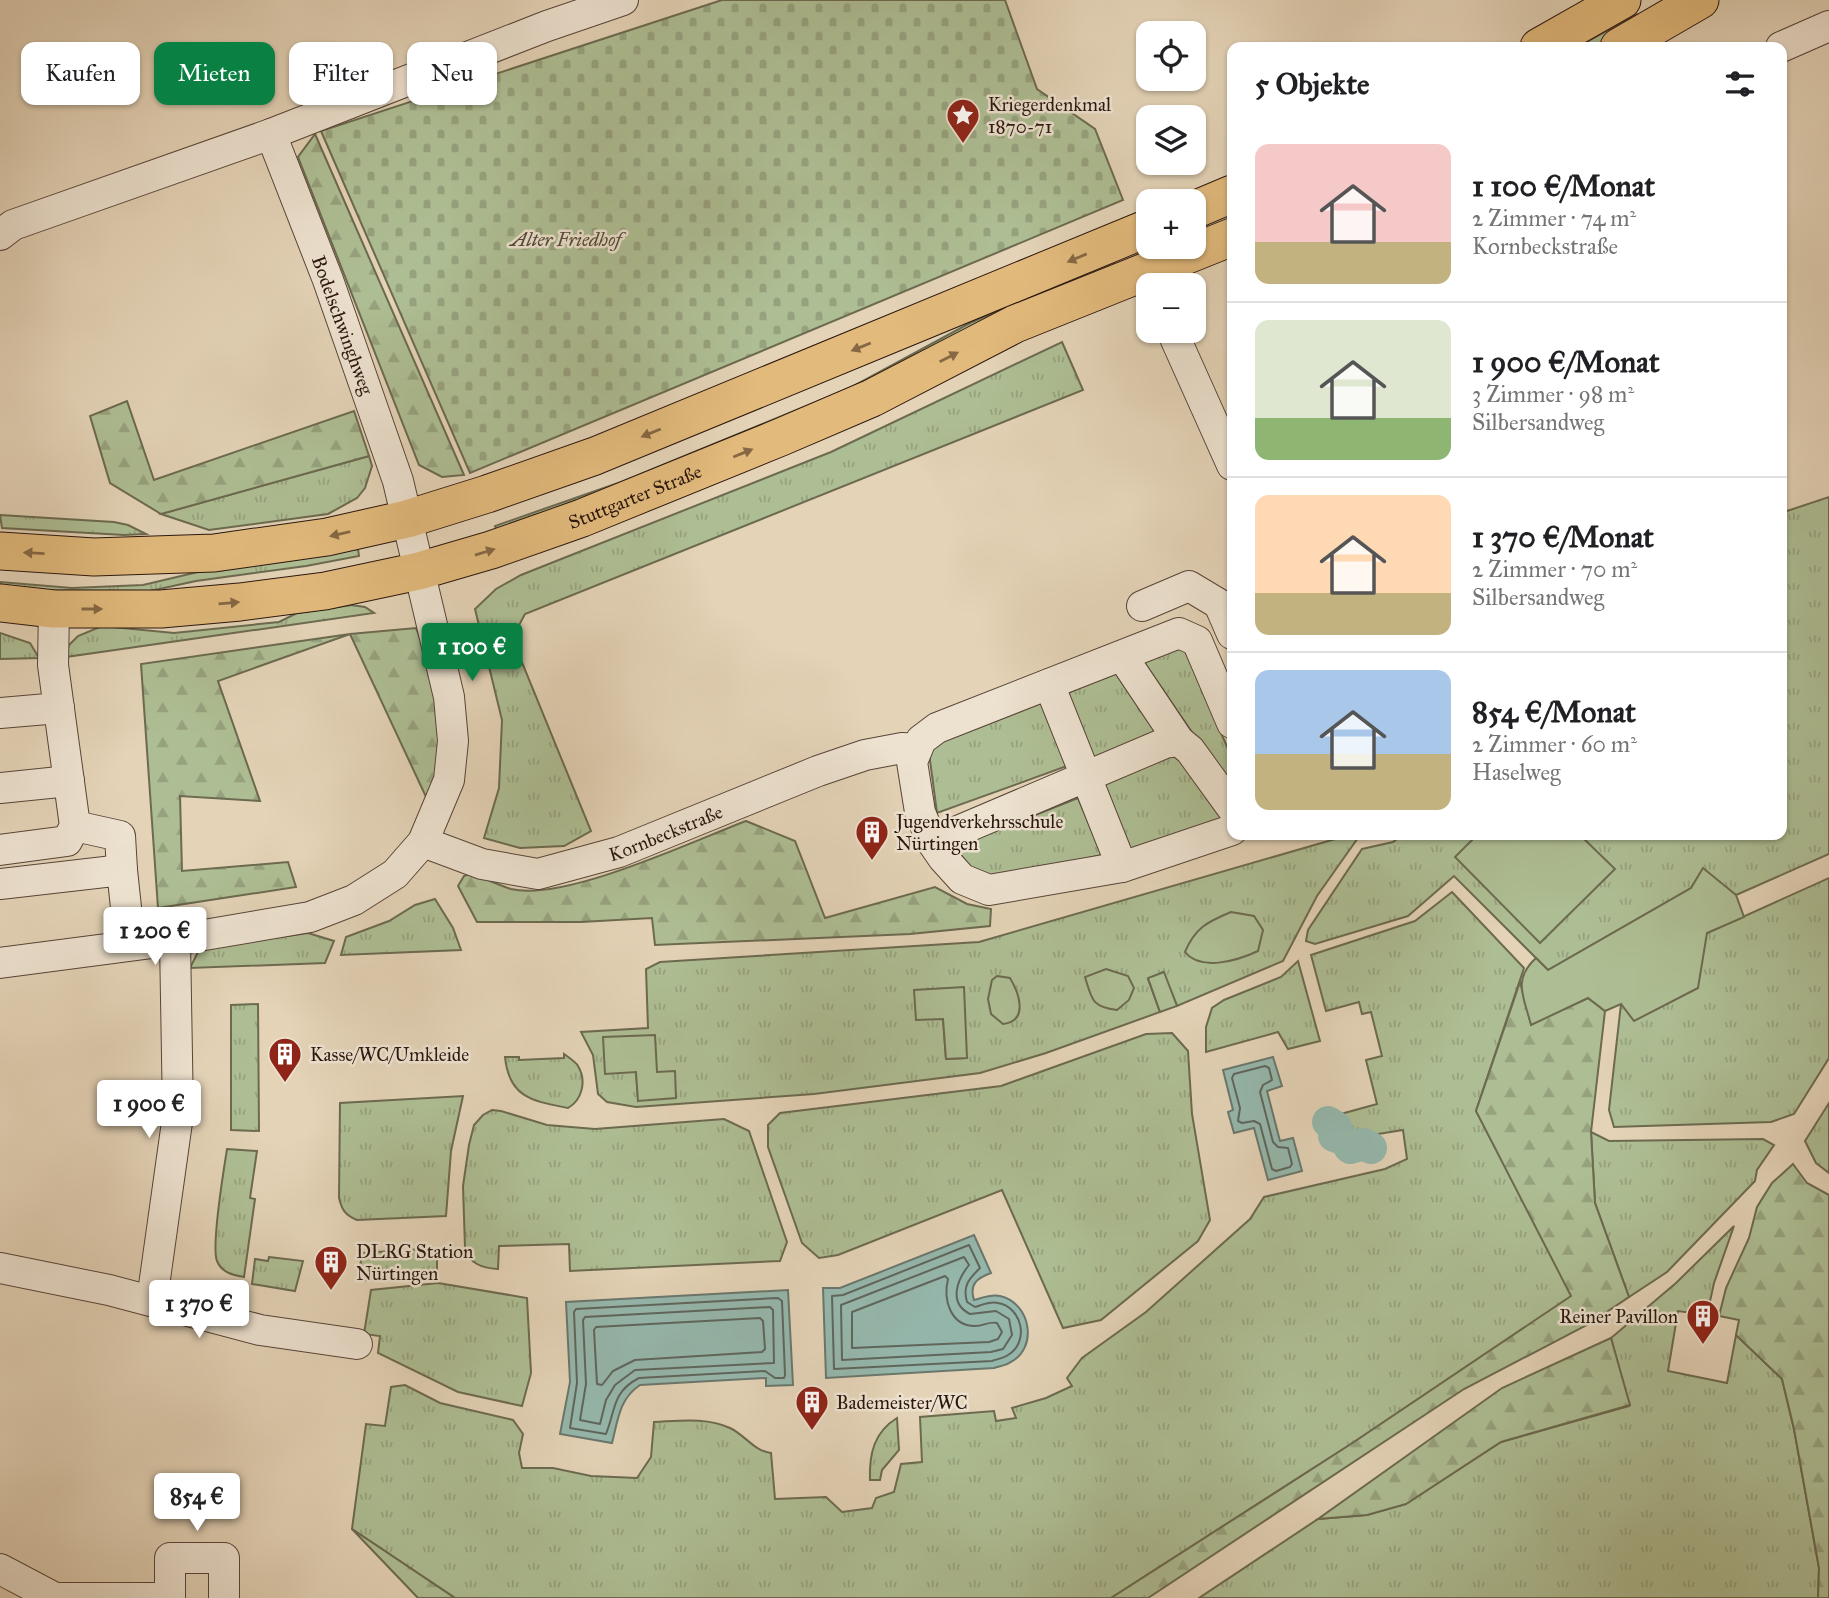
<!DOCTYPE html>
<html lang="de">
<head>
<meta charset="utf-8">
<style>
	:root { --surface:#fff; --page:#f6f6f6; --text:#202124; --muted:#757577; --line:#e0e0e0; --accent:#0b8043 }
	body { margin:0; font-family:"IM FELL Great Primer",serif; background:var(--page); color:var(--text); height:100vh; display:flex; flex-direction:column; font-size:26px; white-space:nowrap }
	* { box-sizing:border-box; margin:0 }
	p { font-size:23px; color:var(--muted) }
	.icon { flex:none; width:38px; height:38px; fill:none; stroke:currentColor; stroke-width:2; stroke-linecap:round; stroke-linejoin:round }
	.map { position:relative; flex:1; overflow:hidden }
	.details { position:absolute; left:1227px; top:42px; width:560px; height:798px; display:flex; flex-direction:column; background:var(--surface); border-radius:14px; box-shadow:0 2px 5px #0004 }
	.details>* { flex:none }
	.banner { position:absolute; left:21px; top:42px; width:665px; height:63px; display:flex; gap:14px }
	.buttons { position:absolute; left:1136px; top:21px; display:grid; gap:14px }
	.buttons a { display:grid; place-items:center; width:70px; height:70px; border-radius:14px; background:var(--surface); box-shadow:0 2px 5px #0004; font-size:35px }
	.price { position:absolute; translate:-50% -60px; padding:0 16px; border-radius:7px; background:#fff; color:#222; font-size:23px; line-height:46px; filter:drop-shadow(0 2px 4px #0008) }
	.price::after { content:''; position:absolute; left:50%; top:42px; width:21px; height:16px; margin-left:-10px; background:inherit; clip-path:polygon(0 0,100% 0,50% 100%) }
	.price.selected { background:var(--accent); color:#fff }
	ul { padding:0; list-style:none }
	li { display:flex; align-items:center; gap:21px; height:175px; padding:0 28px }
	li+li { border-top:2px solid var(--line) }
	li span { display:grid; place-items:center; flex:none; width:196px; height:140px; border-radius:14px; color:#555 }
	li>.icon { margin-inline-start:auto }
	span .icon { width:84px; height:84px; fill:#fffc; stroke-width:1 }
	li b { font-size:30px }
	h2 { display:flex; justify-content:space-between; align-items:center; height:84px; padding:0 28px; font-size:30px }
	.chip { padding:0 24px; border-radius:14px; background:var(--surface); box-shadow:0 2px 5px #0004; font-size:24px; line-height:63px }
	.chip.selected { background:var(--accent); color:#fff }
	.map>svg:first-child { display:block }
</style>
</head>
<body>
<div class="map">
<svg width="1829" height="1598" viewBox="0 0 1829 1598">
	<defs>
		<pattern id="grass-tufts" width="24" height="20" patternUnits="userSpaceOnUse" patternTransform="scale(1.75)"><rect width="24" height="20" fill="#aebe94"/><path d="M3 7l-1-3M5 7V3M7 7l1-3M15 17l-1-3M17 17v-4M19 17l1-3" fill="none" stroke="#96a27e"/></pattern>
		<pattern id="forest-firs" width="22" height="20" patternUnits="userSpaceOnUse" patternTransform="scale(1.75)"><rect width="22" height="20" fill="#aebe94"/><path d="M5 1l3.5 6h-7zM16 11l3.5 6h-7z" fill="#96a27e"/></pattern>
		<pattern id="cemetery-stones" width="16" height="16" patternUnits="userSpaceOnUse" patternTransform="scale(1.75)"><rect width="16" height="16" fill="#aebe94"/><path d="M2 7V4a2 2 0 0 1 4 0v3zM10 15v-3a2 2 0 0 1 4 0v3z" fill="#96a27e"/></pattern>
	</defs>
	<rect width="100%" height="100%" fill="#e4d3b7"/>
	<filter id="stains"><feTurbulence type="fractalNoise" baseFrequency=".00286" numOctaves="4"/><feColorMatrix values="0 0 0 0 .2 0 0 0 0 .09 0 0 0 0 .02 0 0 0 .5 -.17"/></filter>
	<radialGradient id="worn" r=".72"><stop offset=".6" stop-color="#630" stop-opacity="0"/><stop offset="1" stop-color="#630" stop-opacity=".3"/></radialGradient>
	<!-- grass -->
	<g fill="url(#grass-tufts)" stroke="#6c6a50" stroke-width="2" fill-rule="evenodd">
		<polygon points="1637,14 1641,21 1594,47 1578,47"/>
		<polygon points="1114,262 1117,270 875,384 497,531 495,526 621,482 850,388 970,323"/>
		<polygon points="1062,342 1083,390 525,614 512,638 591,831 564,846 520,848 484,838 499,788 502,720 475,609 496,589 521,575 831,452"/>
		<polygon points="369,456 372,466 365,488 357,498 328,514 209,530 161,514"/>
		<polygon points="1829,497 1829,854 1736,895 1703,869 1691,888 1548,970 1454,876 1408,916 1315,944 1306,941 1308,930 1362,849 1393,842 1402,835 1782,835 1782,515 1787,511"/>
		<polygon points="0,515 114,522 128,525 146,534 124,535 2,528"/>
		<polygon points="358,549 359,556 306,566 196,581 150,591 0,590 0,582 72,588 143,585 198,572 286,561"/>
		<polygon points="351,605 365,607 374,613 66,657 69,645 78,636 102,626 174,633 279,622 297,613"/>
		<polygon points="0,633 30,643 39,658 0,659"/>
		<polygon points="1183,646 1232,758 1232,791 1142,659"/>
		<polygon points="1116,669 1162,729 1092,759 1066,694"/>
		<polygon points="1044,698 1067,766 937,813 929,753 933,742"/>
		<polygon points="1177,754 1229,820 1129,851 1104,784"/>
		<polygon points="1078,798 1102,855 996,878 973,871 955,847"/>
		<path d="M 1349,835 L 1360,835 L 1317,896 L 1283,961 L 1177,1006 L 1163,972 L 1148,979 L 1160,1012 L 1046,1053 L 980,1073 L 814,1094 L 636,1107 L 607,1102 L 598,1094 L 593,1055 L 581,1032 L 648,1028 L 646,969 L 660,962 L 979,942 ZM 943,1018 L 966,1058 L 946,1059 ZM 636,1072 L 657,1072 L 638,1100 Z"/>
		<polygon points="1829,878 1829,1058 1794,1114 1771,1122 1614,1127 1609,1110 1621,1004 1707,933"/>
		<path d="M 1452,892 L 1524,968 L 1476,1111 L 1572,1296 L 1351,1444 L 1111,1598 L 455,1598 L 352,1529 L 366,1424 L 385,1426 L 391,1387 L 405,1385 L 440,1403 L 513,1420 L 523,1434 L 519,1453 L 522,1468 L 553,1468 L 591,1476 L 637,1478 L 651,1457 L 654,1422 C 679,1421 706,1417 730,1428 C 745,1435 754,1451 771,1453 L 775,1499 L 826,1497 L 842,1512 L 872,1508 L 876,1498 L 894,1492 L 901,1464 L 922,1462 L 920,1417 L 994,1411 L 996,1421 L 1016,1418 L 1012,1408 L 1046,1398 L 1072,1386 L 1067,1378 L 1082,1358 L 1146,1312 L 1250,1219 L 1264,1197 L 1385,1169 L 1407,1159 L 1403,1130 L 1354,1138 L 1341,1114 L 1377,1104 L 1366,1060 L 1382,1056 L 1371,1012 L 1362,1014 L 1359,1002 L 1326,1011 L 1311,955 L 1415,921 Z"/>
		<polygon points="435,899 453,928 461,950 341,955 346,937 389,921 415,905"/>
		<polygon points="308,933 334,941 325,963 190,968 198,952 205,948"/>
		<polygon points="1298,961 1320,1041 1288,1049 1278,1032 1206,1052 1206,1027 1212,1008 1224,1000 1281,977"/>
		<polygon points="258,1004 259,1131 231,1130 231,1005"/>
		<polygon points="1172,1033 1188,1051 1192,1114 1210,1220 1198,1241 1101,1320 1063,1328 1002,1190 838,1255 819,1258 802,1243 768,1147 768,1125 780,1113 1001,1086 1146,1034"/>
		<path d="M 564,1054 C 568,1057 576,1062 578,1066 C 587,1081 582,1100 568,1108 C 533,1101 509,1098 505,1057 L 519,1057 L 519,1060 L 564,1058 Z"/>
		<path d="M 463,1096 L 451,1151 L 446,1216 L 357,1220 C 345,1215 342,1210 339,1198 L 340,1103 Z"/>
		<polygon points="1829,1103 1829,1173 1816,1163 1805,1141"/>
		<path d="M 492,1110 L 501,1111 L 547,1125 L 595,1129 L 724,1119 L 749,1131 L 787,1242 L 780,1261 L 570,1271 L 569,1244 L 499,1246 L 498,1269 C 482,1268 469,1264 465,1247 L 463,1186 L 469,1145 L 474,1125 L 483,1115 Z"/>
		<polygon points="1591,1132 1609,1141 1763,1139 1774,1145 1757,1170 1755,1181 1667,1272 1629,1297 1595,1203"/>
		<path d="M 227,1149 L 257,1151 L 250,1198 L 255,1199 L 244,1277 C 233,1275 222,1273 217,1261 C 211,1247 224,1168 227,1149 Z"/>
		<polygon points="1734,1226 1714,1283 1707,1315 1678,1311 1668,1371 1727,1383 1736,1335 1782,1379 1794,1429 1819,1568 1818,1598 1199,1598 1318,1519 1367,1515 1405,1504 1501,1442 1629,1406 1611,1338 1676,1283"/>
		<polygon points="437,1248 437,1275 358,1281 362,1253"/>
		<polygon points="269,1257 303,1261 295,1291 252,1284 255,1259 268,1261"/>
		<polygon points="438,1283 527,1298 531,1373 522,1406 458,1392 378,1353 380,1336 364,1334 371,1290"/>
		<path d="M 897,1418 L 899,1450 L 882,1470 L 880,1480 L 870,1480 C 869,1454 874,1432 897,1418 Z"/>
	</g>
	<!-- forest -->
	<g fill="url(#forest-firs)" stroke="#6c6a50" stroke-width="2">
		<polygon points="315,134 464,475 442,477 419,465 298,157"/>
		<polygon points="127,401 154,480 354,411 369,456 161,514 110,483 90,416"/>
		<polygon points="416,628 439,684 439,775 427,799 350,634 218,681 260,801 180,796 182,871 288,862 296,887 158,908 141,664 350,634"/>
		<path d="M 746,821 L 795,841 L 825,918 L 935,887 L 967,904 L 991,909 L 990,926 L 910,934 L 655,945 L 652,918 L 581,922 L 477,922 L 458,886 L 464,876 L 471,873 C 484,878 498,885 511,889 C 564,902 693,841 746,821 Z"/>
		<polygon points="1520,982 1531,1024 1588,998 1605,1011 1591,1132 1595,1203 1629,1297 1587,1325 1464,1389 1148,1598 1111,1598 1351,1444 1571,1296 1476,1111"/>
		<polygon points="1793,1164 1807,1183 1829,1195 1829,1598 1818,1598 1819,1568 1794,1429 1782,1379 1736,1335 1739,1320 1719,1316 1726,1288 1749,1238 1757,1207 1772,1183"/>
		<polygon points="1611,1338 1630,1405 1501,1442 1406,1504 1367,1515 1318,1519 1502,1388"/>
		<polygon points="352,1529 455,1598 418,1598"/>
	</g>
	<!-- cemetery -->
	<polygon fill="url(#cemetery-stones)" stroke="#6c6a50" stroke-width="2" points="722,0 1005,0 1037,89 1095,129 1123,200 470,473 321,131"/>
	<!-- green -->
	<g fill="#aebe94" stroke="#6c6a50" stroke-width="2">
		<polygon points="1477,835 1580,835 1615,869 1540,943 1455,857"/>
		<path d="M 1703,868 L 1736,895 L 1744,917 L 1707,933 L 1698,988 L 1634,1021 L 1621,1004 L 1605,1011 L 1588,998 L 1531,1025 C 1524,997 1512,980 1536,958 L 1548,970 L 1691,888 Z"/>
		<path d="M 1231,912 L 1254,916 L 1263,930 L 1258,951 C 1239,960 1201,972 1185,952 C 1195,928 1207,922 1231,912 Z"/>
		<path d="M 1106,969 L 1128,976 L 1134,988 L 1129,1000 L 1117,1010 C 1092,1007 1092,1000 1085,977 Z"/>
		<polygon points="1164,972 1177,1006 1160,1012 1148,978"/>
		<path d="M 997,976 L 1010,978 C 1019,993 1029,1021 1003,1024 L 991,1014 L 988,999 L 992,980 Z"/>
		<polygon points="964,987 967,1058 946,1059 943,1019 916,1020 914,990"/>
		<polygon points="655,1035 657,1072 675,1071 676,1098 638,1101 636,1072 605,1074 603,1037"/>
	</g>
	<!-- water -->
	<g fill="#95b8ad" stroke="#6a776d" stroke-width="2">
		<polygon points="1273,1057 1282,1086 1267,1091 1280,1141 1293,1138 1302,1171 1268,1180 1254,1128 1234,1133 1228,1112 1233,1110 1223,1070"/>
		<path d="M 974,1235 L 991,1273 C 977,1278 969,1284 974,1300 C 982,1298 991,1294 1000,1296 C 1031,1303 1039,1349 1009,1363 C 1005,1366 998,1366 994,1368 L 826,1378 L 823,1288 L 840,1288 Z"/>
		<path d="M 788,1290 L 793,1385 L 766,1386 L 766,1378 L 640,1385 C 619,1399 618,1420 612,1443 L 560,1434 L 570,1382 L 566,1302 Z"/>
	</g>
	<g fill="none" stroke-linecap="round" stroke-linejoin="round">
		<!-- shore -->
		<g stroke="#5f665d" stroke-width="2">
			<polygon points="1265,1066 1269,1068 1272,1080 1263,1085 1260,1092 1273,1142 1278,1147 1288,1148 1292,1164 1290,1167 1276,1171 1272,1169 1260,1124 1254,1121 1242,1123 1238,1121 1240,1108 1232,1078 1234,1074"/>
			<path d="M 969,1245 L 980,1268 C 970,1278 962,1285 967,1302 L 975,1307 C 982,1305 990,1301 998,1303 C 1022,1307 1030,1342 1008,1355 C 1004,1358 997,1359 992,1361 L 834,1369 L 832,1296 L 843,1295 Z"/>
			<path d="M 964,1257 L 969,1265 C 957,1280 948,1303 970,1314 L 996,1311 L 1009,1319 L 1012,1335 L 1003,1349 L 991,1352 L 842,1360 L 841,1305 Z"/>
			<path d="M 945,1276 L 948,1279 C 943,1299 950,1326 975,1326 C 984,1326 989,1321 997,1323 L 1002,1332 L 998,1339 L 989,1342 L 852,1348 L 852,1312 Z"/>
			<path d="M 778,1298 L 782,1301 L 785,1375 L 784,1378 L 775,1378 L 765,1371 L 639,1378 C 612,1392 616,1409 606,1434 L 570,1428 L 577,1383 L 574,1312 L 576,1309 Z"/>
			<polygon points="770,1307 773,1310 774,1363 635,1370 615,1385 606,1400 600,1424 580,1420 586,1384 583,1320 585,1317"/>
			<polygon points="760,1318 763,1321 765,1349 762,1352 635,1360 613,1371 602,1385 597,1384 594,1330 596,1327"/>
		</g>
		<!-- canal -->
		<polyline stroke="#95b8ad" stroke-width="32" points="1328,1122 1336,1127 1334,1136 1345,1140 1350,1148 1364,1144 1371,1148"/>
		<defs>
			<g id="minor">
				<polyline points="1781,47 1829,26"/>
				<polyline points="0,235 13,225 271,134 547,26 623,0"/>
				<polyline points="1172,331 1232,465"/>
				<polyline points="1142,606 1189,586 1219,604 1232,634"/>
				<polyline points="1122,656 1179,741"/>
				<polyline points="1049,684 1122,867"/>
				<polyline points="0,713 59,708"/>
				<polyline points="1232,723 1197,641 1179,633 937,728 921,740 912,762 920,812 932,842 943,858 962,879 989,890 1122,867 1232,830"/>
				<polyline points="0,788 69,781"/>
				<polyline points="75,826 120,836 122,870"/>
				<path id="s1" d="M 423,842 L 482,864 L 538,874 L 619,852 L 818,771 L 865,755 L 902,748 L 917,749"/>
				<polyline points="932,842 1165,743 1179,741 1190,750 1232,808"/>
				<polyline points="0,850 67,841 75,826 53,665 54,609"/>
				<polyline points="0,884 122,870 130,945"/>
				<polyline points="0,963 175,940 310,917 354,900 395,874 423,842 449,780 453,741 449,697 398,481 328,280 271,134"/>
				<polyline points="0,1268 109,1290 260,1330 357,1344"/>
				<polyline points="152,1300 178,1115 175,940"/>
				<polyline points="0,1569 55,1598 165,1598"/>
				<polyline points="170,1598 170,1558 224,1558 224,1598"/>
			</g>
			<g id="major">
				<polyline points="1539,47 1622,0"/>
				<polyline points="1619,47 1700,0"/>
				<polyline points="1194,210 1232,194"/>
				<polyline points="0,551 94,557 214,553 327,537 407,519 487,494 595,456 1148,228"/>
				<path id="s2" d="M 0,603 L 54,609 L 161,609 L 240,602 L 325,591 L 419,571 L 491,550 L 582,518 L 781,437 L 872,398 L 1015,324 L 1232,237"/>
			</g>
		</defs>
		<!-- minor casing -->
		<use href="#minor" stroke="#584438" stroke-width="32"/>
		<!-- major casing -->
		<use href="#major" stroke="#29150d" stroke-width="39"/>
		<!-- minor -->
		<use href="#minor" stroke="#ede2d0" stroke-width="30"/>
		<!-- major -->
		<use href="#major" stroke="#e2ba7c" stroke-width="37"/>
	</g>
	<!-- one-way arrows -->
	<defs><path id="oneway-solid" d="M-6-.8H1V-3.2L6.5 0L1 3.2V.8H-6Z" transform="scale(1.75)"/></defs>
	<g fill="#866844">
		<use href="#oneway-solid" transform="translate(1077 258) rotate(157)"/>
		<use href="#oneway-solid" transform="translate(861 347) rotate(158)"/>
		<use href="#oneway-solid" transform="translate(949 357) rotate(-27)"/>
		<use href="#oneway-solid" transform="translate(651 433) rotate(158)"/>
		<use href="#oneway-solid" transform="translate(743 453) rotate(-22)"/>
		<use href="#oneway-solid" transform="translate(340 534) rotate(167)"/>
		<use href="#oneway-solid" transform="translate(485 552) rotate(-17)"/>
		<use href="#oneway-solid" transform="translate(34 553) rotate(-177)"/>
		<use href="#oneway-solid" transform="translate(229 603) rotate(-5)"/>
		<use href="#oneway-solid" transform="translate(92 609)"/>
	</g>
	<!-- icons -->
	<defs>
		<symbol id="sight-pin" viewBox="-11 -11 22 30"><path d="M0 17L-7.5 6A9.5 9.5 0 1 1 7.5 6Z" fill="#8f2418" stroke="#ede2d0"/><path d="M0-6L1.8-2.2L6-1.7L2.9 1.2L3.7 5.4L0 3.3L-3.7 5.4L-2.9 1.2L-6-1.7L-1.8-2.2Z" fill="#fff"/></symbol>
		<symbol id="building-pin" viewBox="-11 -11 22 30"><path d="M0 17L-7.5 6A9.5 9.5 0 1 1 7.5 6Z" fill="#8f2418" stroke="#ede2d0"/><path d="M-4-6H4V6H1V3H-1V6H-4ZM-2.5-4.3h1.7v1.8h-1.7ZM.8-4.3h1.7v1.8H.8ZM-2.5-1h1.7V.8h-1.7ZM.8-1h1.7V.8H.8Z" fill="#fff"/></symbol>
	</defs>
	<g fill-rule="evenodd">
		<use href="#sight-pin" x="944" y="96" width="38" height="52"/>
		<use href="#building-pin" x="853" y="813" width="38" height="52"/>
		<use href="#building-pin" x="266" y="1035" width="38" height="52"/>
		<use href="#building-pin" x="312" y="1243" width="38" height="52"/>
		<use href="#building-pin" x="1684" y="1297" width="38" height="52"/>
		<use href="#building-pin" x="793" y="1383" width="38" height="52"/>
	</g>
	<g text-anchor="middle" stroke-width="5" stroke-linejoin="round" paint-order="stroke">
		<!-- poi labels -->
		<g font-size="19" fill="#29150d" stroke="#ede2d0" text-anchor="start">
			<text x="988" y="111">Kriegerdenkmal<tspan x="988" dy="22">1870-71</tspan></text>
			<text x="896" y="828">Jugendverkehrsschule<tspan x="896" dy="22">Nürtingen</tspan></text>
			<text x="310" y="1061">Kasse/WC/Umkleide</text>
			<text x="356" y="1258">DLRG Station<tspan x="356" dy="22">Nürtingen</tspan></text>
			<text x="1678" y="1323" text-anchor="end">Reiner Pavillon</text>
			<text x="836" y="1409">Bademeister/WC</text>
		</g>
		<!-- park labels -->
		<g font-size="19" font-style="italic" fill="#514836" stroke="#ede2d0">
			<text x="566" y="246">Alter Friedhof</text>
		</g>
		<!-- street labels -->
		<g font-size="19" fill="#29150d" stroke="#ede2d0">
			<text transform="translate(343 325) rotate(70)" y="7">Bodelschwinghweg</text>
			<text dy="7" stroke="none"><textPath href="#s2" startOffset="651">Stuttgarter Straße</textPath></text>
			<text dy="7" stroke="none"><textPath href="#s1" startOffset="254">Kornbeckstraße</textPath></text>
		</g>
	</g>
	<rect width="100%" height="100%" filter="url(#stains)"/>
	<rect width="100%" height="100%" fill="url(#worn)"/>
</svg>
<div class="buttons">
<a><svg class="icon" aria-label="locate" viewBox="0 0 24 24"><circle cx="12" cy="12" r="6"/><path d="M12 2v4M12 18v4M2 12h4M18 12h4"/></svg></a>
<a><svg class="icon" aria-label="layers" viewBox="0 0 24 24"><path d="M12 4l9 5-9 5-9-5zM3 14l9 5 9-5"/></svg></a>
<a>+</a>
<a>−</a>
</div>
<b class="price selected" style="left:472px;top:683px">1 100 €</b>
<b class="price" style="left:155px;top:967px">1 200 €</b>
<b class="price" style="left:149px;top:1140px">1 900 €</b>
<b class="price" style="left:199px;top:1340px">1 370 €</b>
<b class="price" style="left:197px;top:1533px">854 €</b>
<div class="banner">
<a class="chip">Kaufen</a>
<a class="chip selected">Mieten</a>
<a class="chip">Filter</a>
<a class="chip">Neu</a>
</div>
<section class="details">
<h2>5 Objekte<svg class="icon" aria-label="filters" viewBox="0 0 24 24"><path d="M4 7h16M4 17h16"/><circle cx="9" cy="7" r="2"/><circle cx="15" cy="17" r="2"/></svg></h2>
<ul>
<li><span style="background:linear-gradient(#f6c9c9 70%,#c2b280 0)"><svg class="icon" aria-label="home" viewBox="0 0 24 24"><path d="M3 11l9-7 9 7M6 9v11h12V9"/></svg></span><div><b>1 100 €/Monat</b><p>2 Zimmer · 74 m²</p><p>Kornbeckstraße</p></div></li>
<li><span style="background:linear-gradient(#dfe7d0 70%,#8fb573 0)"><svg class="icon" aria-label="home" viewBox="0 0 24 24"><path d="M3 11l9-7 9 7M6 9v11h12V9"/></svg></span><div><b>1 900 €/Monat</b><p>3 Zimmer · 98 m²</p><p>Silbersandweg</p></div></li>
<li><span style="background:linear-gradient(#ffd9b3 70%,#c2b280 0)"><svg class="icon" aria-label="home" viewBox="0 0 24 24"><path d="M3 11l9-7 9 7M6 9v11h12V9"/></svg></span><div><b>1 370 €/Monat</b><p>2 Zimmer · 70 m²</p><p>Silbersandweg</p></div></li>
<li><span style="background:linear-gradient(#a9c7e8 60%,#c2b280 0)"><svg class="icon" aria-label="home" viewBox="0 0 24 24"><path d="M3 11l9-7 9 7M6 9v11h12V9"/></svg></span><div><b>854 €/Monat</b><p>2 Zimmer · 60 m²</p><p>Haselweg</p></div></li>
</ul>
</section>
</div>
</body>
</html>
